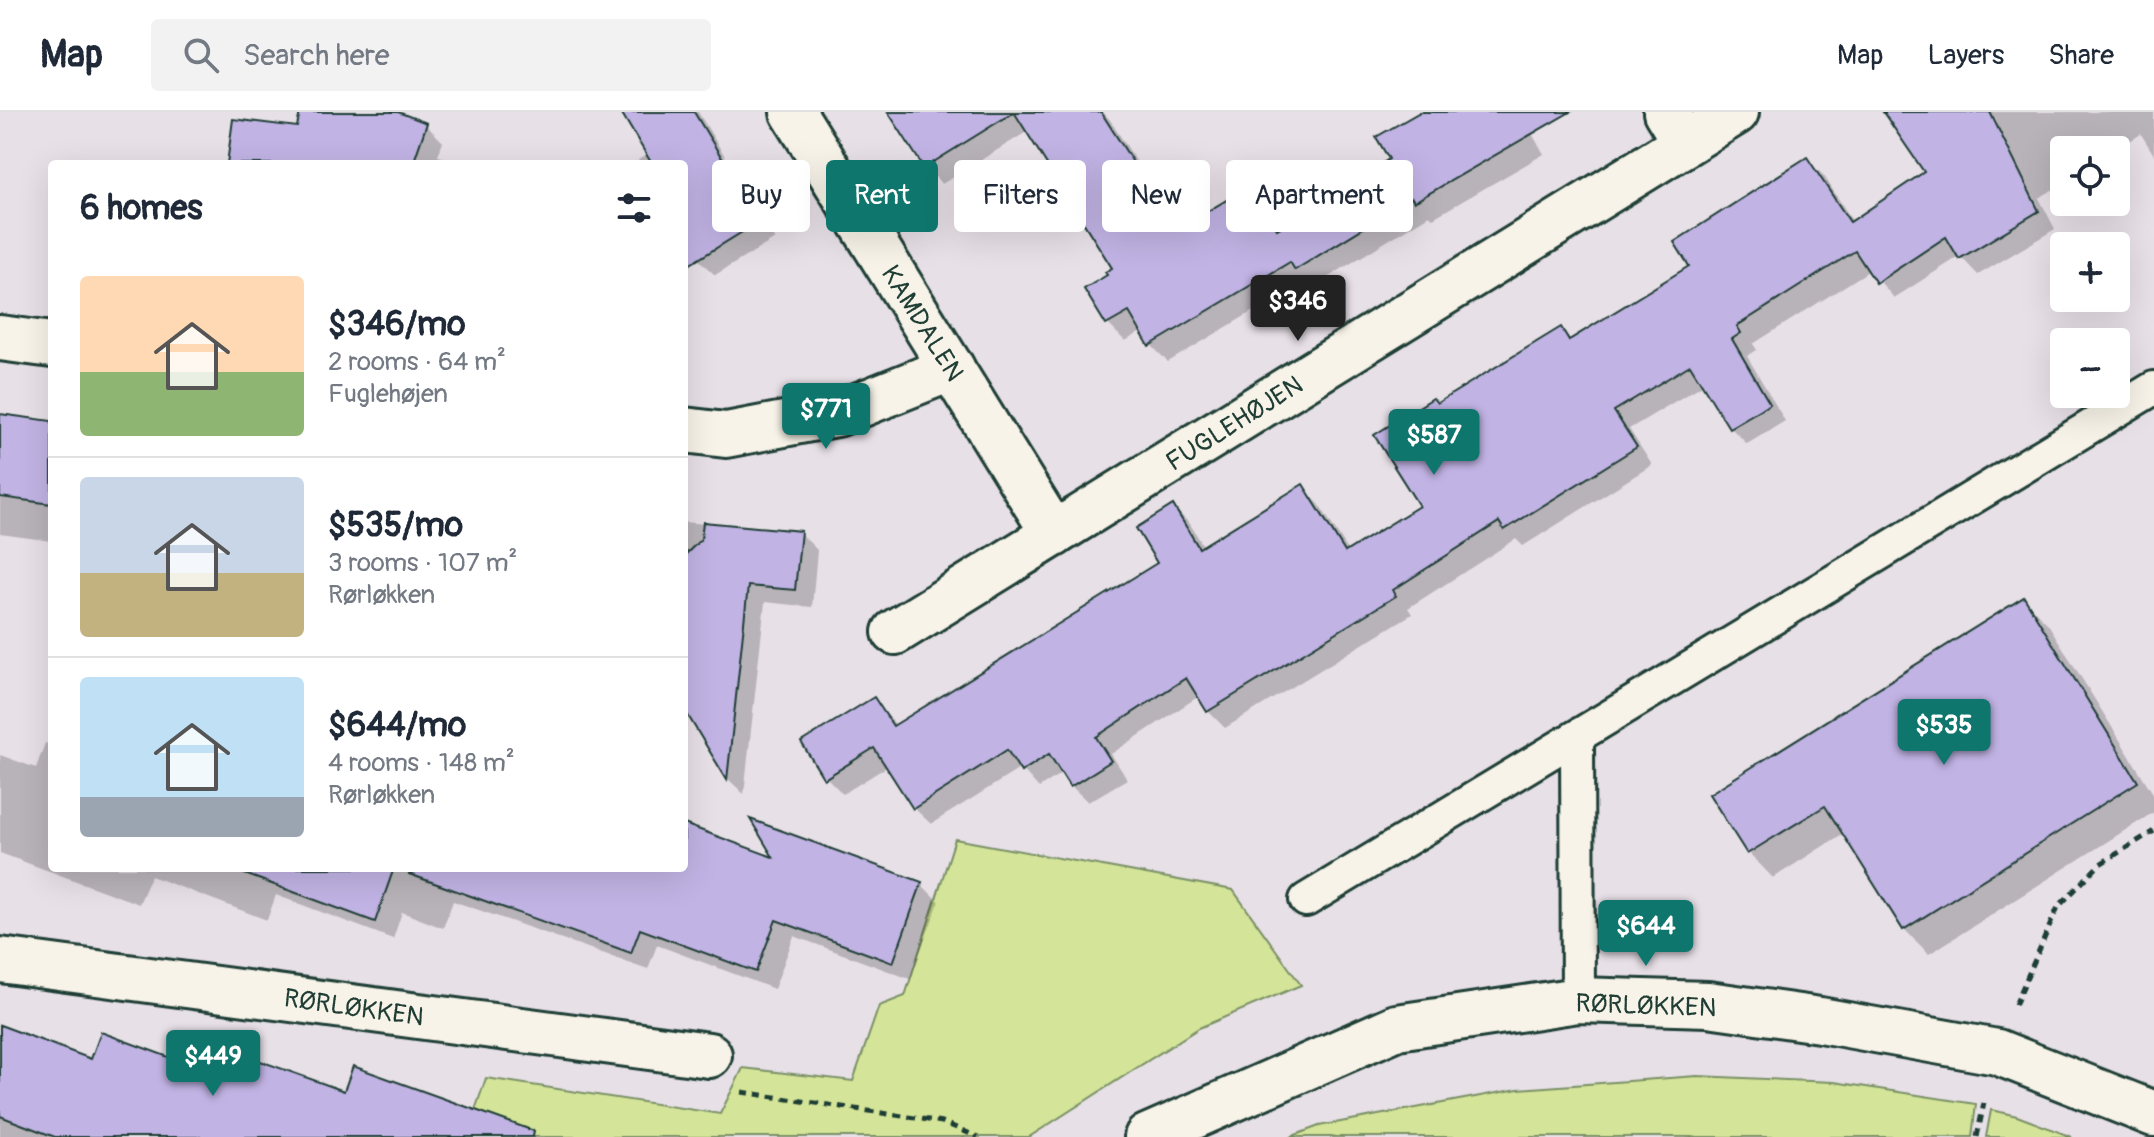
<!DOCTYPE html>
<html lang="en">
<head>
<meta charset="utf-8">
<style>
	:root { --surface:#fff; --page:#f2f2f3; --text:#1f2937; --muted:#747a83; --line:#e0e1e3; --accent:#0f766e }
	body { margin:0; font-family:Pangolin,sans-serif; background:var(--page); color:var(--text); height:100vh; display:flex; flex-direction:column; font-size:30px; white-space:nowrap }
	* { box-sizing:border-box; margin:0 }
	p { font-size:26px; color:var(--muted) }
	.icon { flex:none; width:44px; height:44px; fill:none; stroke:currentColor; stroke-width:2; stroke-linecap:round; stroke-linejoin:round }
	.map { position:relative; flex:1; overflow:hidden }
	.drawer { position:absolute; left:48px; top:48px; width:640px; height:712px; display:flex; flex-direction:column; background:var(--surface); border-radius:8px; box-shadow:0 8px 32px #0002 }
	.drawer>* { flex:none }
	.guide { position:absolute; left:712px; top:48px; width:760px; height:72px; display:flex; gap:16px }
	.fabs { position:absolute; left:2050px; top:24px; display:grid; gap:16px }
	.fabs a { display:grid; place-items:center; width:80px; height:80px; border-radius:8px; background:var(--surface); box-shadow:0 8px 32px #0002; font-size:40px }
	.price { position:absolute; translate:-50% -68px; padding:0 18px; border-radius:8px; background:var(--accent); color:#fff; font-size:26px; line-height:52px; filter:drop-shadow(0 2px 4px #0008) }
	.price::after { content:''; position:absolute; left:50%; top:48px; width:24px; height:18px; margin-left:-12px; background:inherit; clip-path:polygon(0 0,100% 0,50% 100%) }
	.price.active { background:#222; color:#fff }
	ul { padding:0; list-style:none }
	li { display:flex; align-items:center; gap:24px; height:200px; padding:0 32px }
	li+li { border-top:2px solid var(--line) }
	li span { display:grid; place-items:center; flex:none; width:224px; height:160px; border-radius:8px; color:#555 }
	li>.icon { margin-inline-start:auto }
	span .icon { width:96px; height:96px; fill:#fffc; stroke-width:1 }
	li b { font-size:34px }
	h2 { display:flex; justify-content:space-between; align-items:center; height:96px; padding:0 32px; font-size:34px }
	.tag { padding:0 28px; border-radius:8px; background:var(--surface); box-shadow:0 8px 32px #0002; font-size:28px; line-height:72px }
	.tag.active { background:var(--accent); color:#fff }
	header { display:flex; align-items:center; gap:48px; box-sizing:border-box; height:112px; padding:0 40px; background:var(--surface); border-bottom:2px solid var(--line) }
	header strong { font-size:38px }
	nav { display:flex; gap:44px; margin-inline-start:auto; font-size:28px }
	.search { width:560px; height:72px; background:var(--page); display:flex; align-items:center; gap:20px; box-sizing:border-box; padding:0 28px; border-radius:8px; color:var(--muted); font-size:30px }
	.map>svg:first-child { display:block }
</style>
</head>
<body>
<header>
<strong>Map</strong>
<div class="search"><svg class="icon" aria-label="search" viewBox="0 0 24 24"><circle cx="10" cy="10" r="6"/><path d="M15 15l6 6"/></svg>Search here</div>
<nav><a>Map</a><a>Layers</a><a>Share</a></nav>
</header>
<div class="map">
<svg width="2154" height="1025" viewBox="0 0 2154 1025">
	<rect width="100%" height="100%" fill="#e7e0e7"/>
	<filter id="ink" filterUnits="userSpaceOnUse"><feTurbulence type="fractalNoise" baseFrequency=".0125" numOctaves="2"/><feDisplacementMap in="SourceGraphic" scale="16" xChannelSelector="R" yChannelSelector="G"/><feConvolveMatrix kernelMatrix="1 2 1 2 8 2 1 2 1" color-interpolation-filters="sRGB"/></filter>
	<g filter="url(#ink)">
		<!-- green -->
		<g fill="#d4e498" stroke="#7a9066" stroke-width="2">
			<polygon points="955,727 1233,778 1301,873 1199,916 1029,1025 466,1025 486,966 720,1002 743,956 853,969 879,894 905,884"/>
			<polygon points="1697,964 1834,970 1976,992 1972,1025 1290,1025 1319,1014 1518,977"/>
			<polygon points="1991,998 2017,1004 2072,1025 1986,1025"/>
		</g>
		<!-- shadow -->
		<g fill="#0003">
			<polygon points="302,0 392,0 426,13 443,30 438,44 467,52 229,52 299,18"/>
			<polygon points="623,0 698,0 775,127 715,163 698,147 684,123 684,52 640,52 638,48 648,42"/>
			<polygon points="890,0 1055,0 1056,2 942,72 925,55"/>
			<polygon points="1078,0 1103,0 1110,8 1180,118 1252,76 1269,93 1282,116 1392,48 1423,0 1519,0 1544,42 1433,106 1429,103 1314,174 1307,167 1168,250 1151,233 1143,219 1125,229 1108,212 1110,163 1115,157"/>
			<polygon points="1886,0 2154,0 2154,43 2141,22 2116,38 2064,38 2064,71 2039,86 2055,117 1978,163 1960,144 1894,186 1870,158 1753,232 1757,238 1747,244 1785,309 1747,332 1730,315 1704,272 1629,317 1652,353 1523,434 1516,427 1408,496 1412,502 1225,616 1208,599 1199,584 1111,642 1127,667 1088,690 1071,674 1063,660 1039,676 1021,656 931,712 914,696 888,654 843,682 826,665 874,588 897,614 1160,451 1173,395 1190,412 1204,435 1302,375 1319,392 1349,440 1422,394 1438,293 1561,217 1572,229 1691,155 1807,48 1824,64 1853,110 1927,60"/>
			<polygon points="0,304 52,310 52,429 0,422"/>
			<polygon points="684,395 684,410 800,421 817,438 812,495 765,490 744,682 728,667 684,593"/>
			<polygon points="2024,488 2048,512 2154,683 2154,700 1929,842 1904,817 1844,721 1773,766 1749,741 1712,683"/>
			<polygon points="45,631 52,633 52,756 684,756 684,714 778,749 921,772 939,790 910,867 794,824 774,877 657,833 648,857 453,789 443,816 402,800 393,827 276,783 267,808 151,764 139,792 0,741 0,643 36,656"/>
			<polygon points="0,915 92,949 345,982 483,1025 0,1025"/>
		</g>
		<!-- building -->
		<g fill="#c1b3e4" stroke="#1f3d34" stroke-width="2">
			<polygon points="300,0 398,0 427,11 413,52 227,52 233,7 297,15"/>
			<polygon points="621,0 694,0 760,109 684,156 684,52 652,52"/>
			<polygon points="888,0 1014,0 924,56"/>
			<polygon points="1014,0 1101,0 1176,118 1252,73 1277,117 1389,47 1376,25 1420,0 1570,0 1414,90 1412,86 1295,158 1290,150 1149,234 1129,200 1106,213 1084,177 1107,163 1105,160 1112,156"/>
			<polygon points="1883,0 1990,0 2039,99 1959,147 1946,125 1876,171 1855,139 1737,214 1741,221 1732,227 1770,292 1729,316 1690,253 1614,299 1637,335 1504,418 1499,410 1393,478 1396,484 1207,600 1186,566 1096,625 1111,649 1070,675 1049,642 1021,660 1007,638 913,697 874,636 824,667 801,630 874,585 893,614 1157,451 1136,416 1173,393 1199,436 1303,372 1345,440 1419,394 1374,323 1433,286 1437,291 1561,215 1569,228 1689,154 1674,130 1807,45 1850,110 1924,60"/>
			<polygon points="0,302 52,309 52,392 0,385"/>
			<polygon points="703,410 801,419 795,478 748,474 727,668 684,597 684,444 701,427"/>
			<polygon points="2024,485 2138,670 1903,818 1825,694 1747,742 1709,682"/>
			<polygon points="750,707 922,770 893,851 776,808 756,860 640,817 631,841 409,762 410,756 684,756 684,712 773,745"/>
			<polygon points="242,756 394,756 375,810 242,761"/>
			<polygon points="0,913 91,947 101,920 217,963 227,937 344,979 353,954 534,1019 533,1025 55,1025 0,1004"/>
		</g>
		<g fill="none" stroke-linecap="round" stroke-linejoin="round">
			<defs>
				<g id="lane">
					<polyline points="1577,626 1578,888"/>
					<polyline points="1306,788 2154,276"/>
				</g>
				<g id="street">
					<polyline points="793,0 1054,422"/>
					<polyline points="1666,0 1685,31"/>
					<polyline points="0,226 52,233"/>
					<polyline points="684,318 726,323 837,302 952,256"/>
					<polyline points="895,520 1736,0"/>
					<polyline points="0,848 709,943"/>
					<polyline points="1147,1025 1397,915 1578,888 1708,892 1820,908 1997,940 2154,1002"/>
				</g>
			</defs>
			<!-- lane casing -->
			<use href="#lane" stroke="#1f3d34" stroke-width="38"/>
			<!-- street casing -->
			<use href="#street" stroke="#1f3d34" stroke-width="50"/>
			<!-- path -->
			<g stroke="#1f3d34" stroke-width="5" stroke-dasharray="8 6" stroke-linecap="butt">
				<polyline points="2015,893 2058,795 2100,752 2154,719"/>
				<polyline points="742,980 942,1010 978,1025"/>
				<polyline points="1977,1025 1984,991"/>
			</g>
			<!-- lane -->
			<use href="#lane" stroke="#f7f3e8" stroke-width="32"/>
			<!-- street -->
			<use href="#street" stroke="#f7f3e8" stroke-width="44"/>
		</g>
	</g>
	<g text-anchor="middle" stroke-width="8" stroke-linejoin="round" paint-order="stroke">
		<!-- street labels -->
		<g font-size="26" fill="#1f3d34" stroke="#f7f3e8">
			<text transform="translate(923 211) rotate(58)" y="9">KAMDALEN</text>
			<text transform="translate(1234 311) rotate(-32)" y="9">FUGLEHØJEN</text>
			<text transform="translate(1646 893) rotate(2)" y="9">RØRLØKKEN</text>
			<text transform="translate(354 895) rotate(8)" y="9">RØRLØKKEN</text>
		</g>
	</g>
</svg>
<div class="fabs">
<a><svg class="icon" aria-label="locate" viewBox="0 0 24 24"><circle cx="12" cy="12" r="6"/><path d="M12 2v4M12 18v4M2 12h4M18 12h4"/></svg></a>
<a>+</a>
<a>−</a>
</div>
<b class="price active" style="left:1298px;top:231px">$346</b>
<b class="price" style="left:826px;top:339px">$771</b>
<b class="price" style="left:1434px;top:365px">$587</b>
<b class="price" style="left:1944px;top:655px">$535</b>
<b class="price" style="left:1646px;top:856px">$644</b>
<b class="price" style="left:213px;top:986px">$449</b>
<div class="guide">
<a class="tag">Buy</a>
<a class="tag active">Rent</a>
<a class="tag">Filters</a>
<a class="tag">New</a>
<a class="tag">Apartment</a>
</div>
<section class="drawer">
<h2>6 homes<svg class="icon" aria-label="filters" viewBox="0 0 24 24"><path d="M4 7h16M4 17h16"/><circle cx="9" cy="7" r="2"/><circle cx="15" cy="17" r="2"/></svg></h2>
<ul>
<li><span style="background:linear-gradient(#ffd9b3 60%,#8fb573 0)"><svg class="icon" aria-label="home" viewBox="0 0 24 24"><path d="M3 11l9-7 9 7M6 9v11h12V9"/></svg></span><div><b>$346/mo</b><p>2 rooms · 64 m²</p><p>Fuglehøjen</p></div></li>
<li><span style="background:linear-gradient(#c9d6e8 60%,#c2b280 0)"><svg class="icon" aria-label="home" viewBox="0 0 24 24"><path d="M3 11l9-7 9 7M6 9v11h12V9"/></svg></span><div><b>$535/mo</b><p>3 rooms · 107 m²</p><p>Rørløkken</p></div></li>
<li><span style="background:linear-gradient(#bfe0f5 75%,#9aa5b1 0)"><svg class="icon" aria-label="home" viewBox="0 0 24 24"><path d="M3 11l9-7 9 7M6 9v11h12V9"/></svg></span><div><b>$644/mo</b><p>4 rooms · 148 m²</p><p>Rørløkken</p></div></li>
</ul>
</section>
</div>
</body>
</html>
